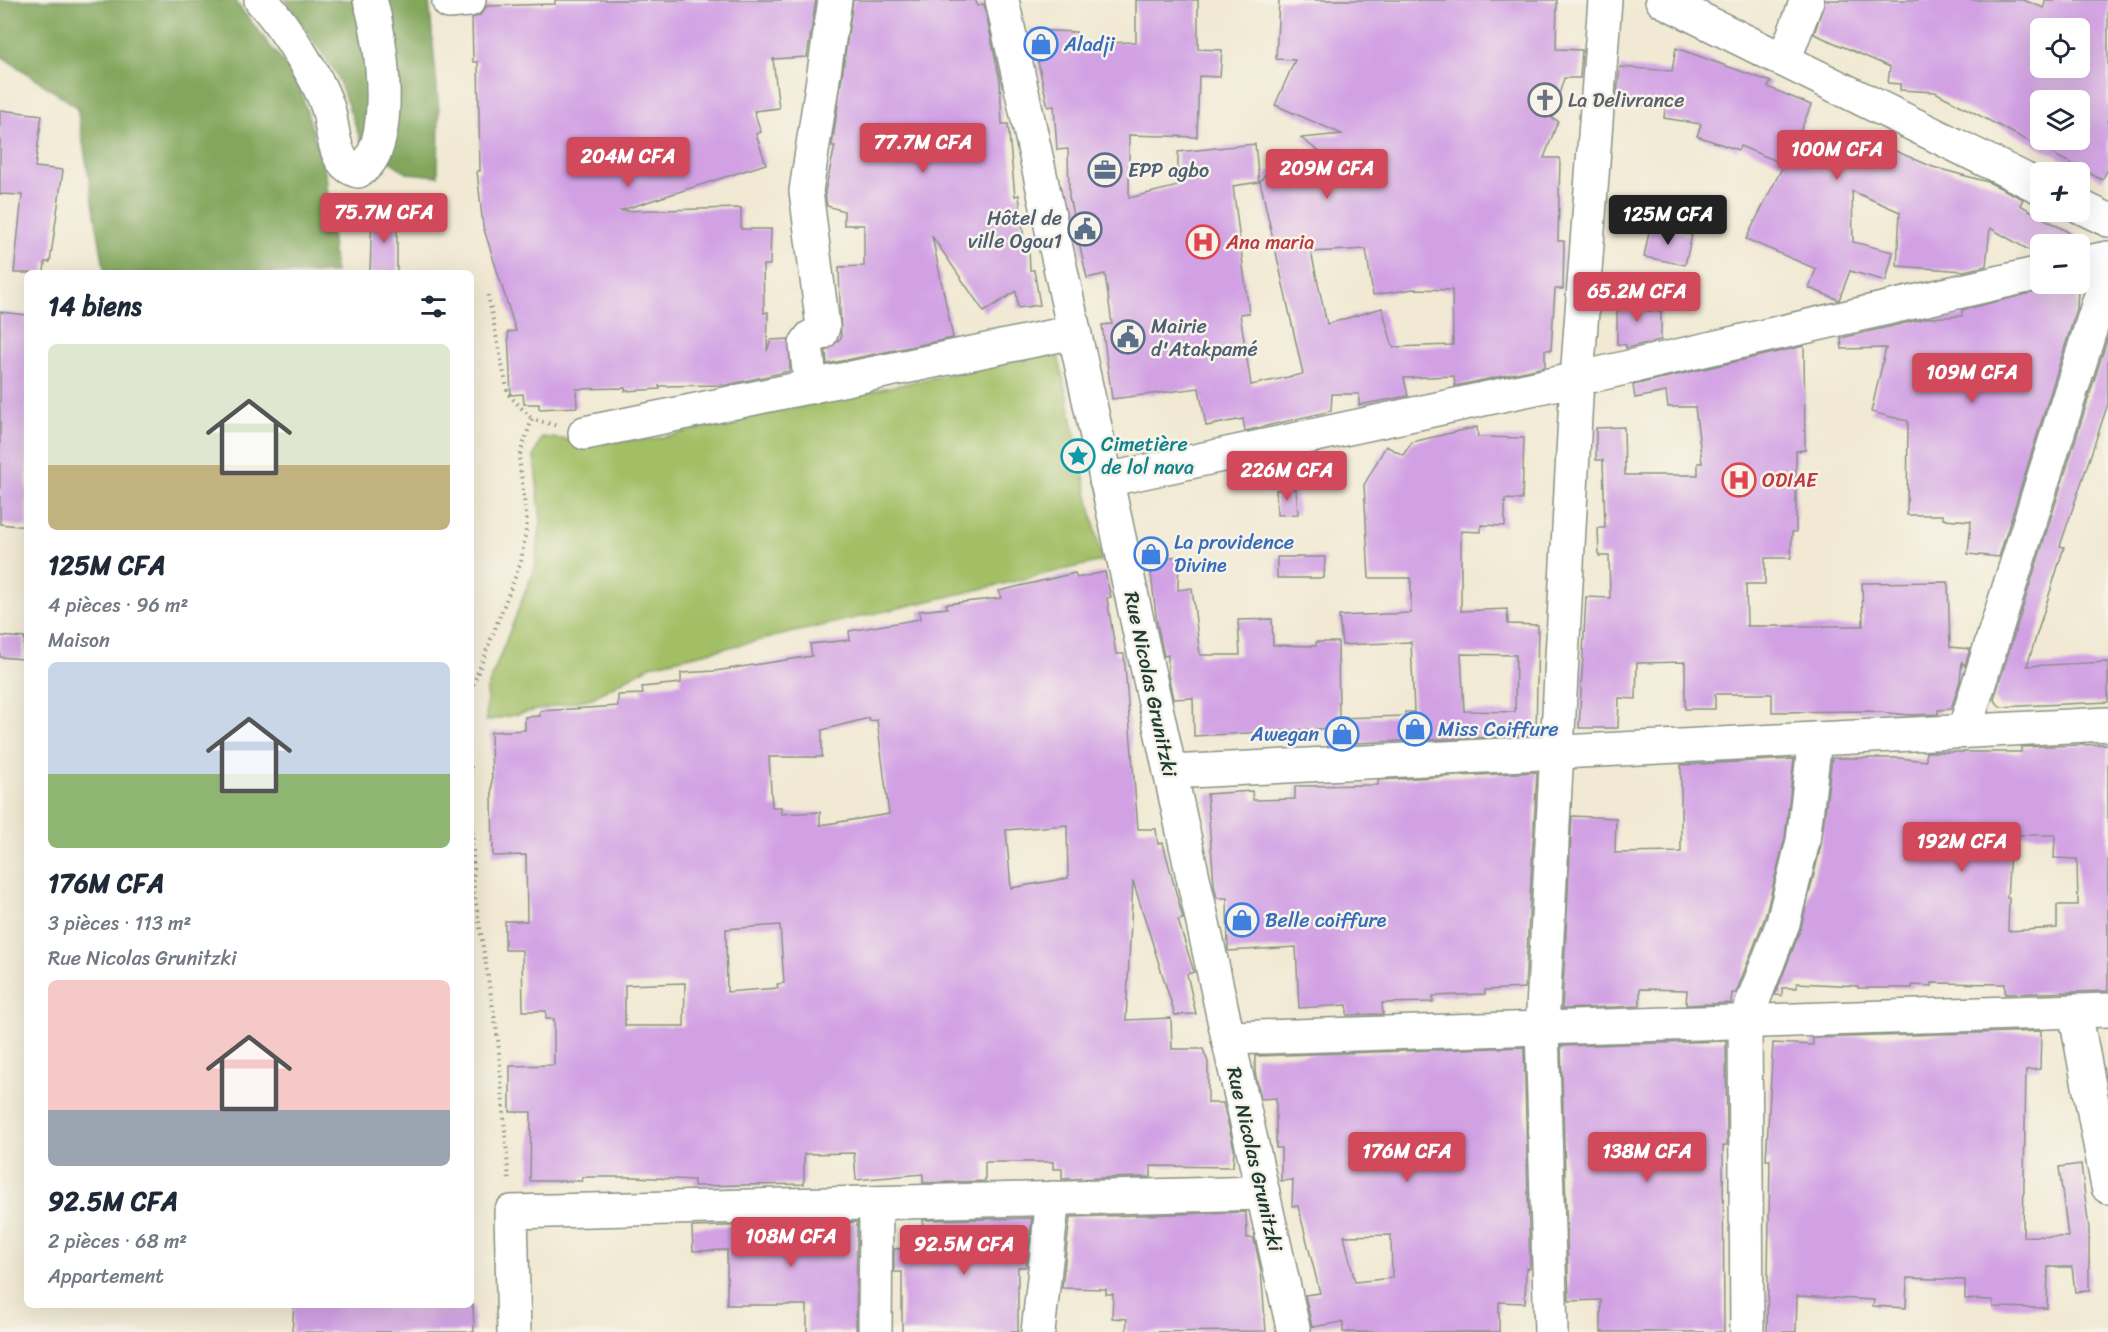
<!DOCTYPE html>
<html lang="fr">
<head>
<meta charset="utf-8">
<style>
	:root { --surface:#fff; --page:#f6f6f7; --text:#1f2937; --muted:#747a83; --accent:#d1495b }
	body { margin:0; font-family:Sriracha,sans-serif; background:var(--page); color:var(--text); height:100vh; display:flex; flex-direction:column; font-size:22px; white-space:nowrap }
	* { box-sizing:border-box; margin:0 }
	p { font-size:20px; color:var(--muted) }
	.icon { flex:none; width:33px; height:33px; fill:none; stroke:currentColor; stroke-width:2; stroke-linecap:round; stroke-linejoin:round }
	.map { position:relative; flex:1; overflow:hidden }
	.panel { position:absolute; left:24px; top:270px; width:450px; height:1038px; display:flex; flex-direction:column; background:var(--surface); border-radius:9px; box-shadow:0 6px 24px #0002 }
	.panel>* { flex:none }
	.fabs { position:absolute; left:2030px; top:18px; display:grid; gap:12px }
	.fabs a { display:grid; place-items:center; width:60px; height:60px; border-radius:9px; background:var(--surface); box-shadow:0 6px 24px #0002; font-size:30px }
	.price { position:absolute; translate:-50% -51px; padding:0 14px; border-radius:6px; background:var(--accent); color:#fff; font-size:20px; line-height:39px; filter:drop-shadow(0 2px 3px #0008) }
	.price::after { content:''; position:absolute; left:50%; top:36px; width:18px; height:14px; margin-left:-9px; background:inherit; clip-path:polygon(0 0,100% 0,50% 100%) }
	.price.active { background:#222; color:#fff }
	ul { padding:0; list-style:none }
	li { display:grid; align-content:center; gap:12px; height:318px; padding:0 24px }
	li span { display:grid; place-items:center; height:186px; border-radius:9px; color:#555 }
	li>.icon { margin-inline-start:auto }
	span .icon { width:108px; height:108px; fill:#fffc; stroke-width:1 }
	li b { font-size:26px }
	h2 { display:flex; justify-content:space-between; align-items:center; height:72px; padding:0 24px; font-size:26px }
	.map>svg:first-child { display:block }
</style>
</head>
<body>
<div class="map">
<svg width="2108" height="1332" viewBox="0 0 2108 1332">
	<rect width="100%" height="100%" fill="#f7f3e8"/>
	<filter id="ink" filterUnits="userSpaceOnUse"><feTurbulence type="fractalNoise" baseFrequency=".0167" numOctaves="2"/><feDisplacementMap in="SourceGraphic" scale="12" xChannelSelector="R" yChannelSelector="G"/><feConvolveMatrix kernelMatrix="1 2 1 2 8 2 1 2 1" color-interpolation-filters="sRGB"/></filter>
	<filter id="wash" filterUnits="userSpaceOnUse"><feTurbulence type="fractalNoise" baseFrequency=".008" numOctaves="4" result="noise"/><feDisplacementMap in="SourceGraphic" scale="24" xChannelSelector="R" yChannelSelector="G"/><feGaussianBlur stdDeviation="1.35" result="paint"/><feColorMatrix in="noise" values="0 0 0 0 0 0 0 0 0 0 0 0 0 0 0 0 0 1.4 0 .05"/><feComposite in="paint" operator="in"/></filter>
	<g filter="url(#wash)">
		<rect width="100%" height="100%" fill="#f1e9d3"/>
		<!-- green -->
		<polygon fill="#a2bf66" stroke="#607e4d" stroke-width="1.5" points="1057,350 1102,561 652,665 592,698 486,721 487,689 535,567 541,521 534,456 542,437 590,442 654,439"/>
		<!-- forest -->
		<g fill="#81a65b" stroke="#507248" stroke-width="1.5">
			<polygon points="0,0 234,0 298,81 326,175 335,273 105,273 77,107 0,55"/>
			<polygon points="285,0 429,0 439,111 438,176 407,173 361,141 336,73"/>
		</g>
		<g id="blocks">
			<!-- building -->
			<g fill="#d2a1e4" fill-rule="evenodd">
				<polygon points="555,0 816,0 807,57 773,59 779,108 754,111 761,132 756,134 766,164 619,211 741,208 741,229 771,229 770,265 763,265 764,313 768,312 767,351 771,340 789,339 790,371 727,385 659,386 660,389 625,391 625,388 576,389 577,407 539,409 539,404 524,404 523,394 511,395 508,332 516,331 483,226 477,171 480,171 478,62 473,62 472,18 480,15 487,6 555,4"/>
				<polygon points="853,0 976,0 977,6 984,4 1000,81 1002,124 1008,124 1015,196 1019,195 1025,249 1029,249 1030,270 1034,270 1040,305 1018,308 1016,291 984,312 932,236 953,338 827,364 826,351 841,338 839,267 864,266 864,225 844,225 844,211 827,206 825,191 835,146 832,146"/>
				<path d="M 1136,0 L 1198,0 L 1198,49 L 1222,50 L 1220,77 L 1199,76 L 1197,137 L 1129,135 L 1129,198 L 1178,186 L 1178,152 L 1255,144 L 1259,182 L 1233,186 L 1249,313 L 1240,314 L 1251,385 L 1303,374 L 1260,181 L 1268,171 L 1326,157 L 1301,138 L 1342,134 L 1275,105 L 1295,60 L 1276,59 L 1279,0 L 1557,0 L 1556,49 L 1582,50 L 1580,78 L 1564,78 L 1552,118 L 1558,121 L 1544,158 L 1560,158 L 1558,241 L 1564,241 L 1563,289 L 1555,289 L 1551,350 L 1545,350 L 1545,367 L 1455,386 L 1454,376 L 1404,378 L 1408,396 L 1359,405 L 1359,394 L 1332,394 L 1331,411 L 1245,431 L 1243,419 L 1206,426 L 1199,388 L 1112,399 L 1102,325 L 1112,324 L 1105,274 L 1087,278 L 1069,197 L 1068,149 L 1057,150 L 1054,106 L 1048,107 L 1031,30 L 1076,32 L 1076,44 L 1136,42 ZM 1366,249 L 1373,295 L 1414,289 L 1452,290 L 1453,345 L 1393,347 L 1382,308 L 1327,324 L 1311,252 Z"/>
				<path d="M 1825,0 L 2023,0 L 2044,8 L 2045,0 L 2108,0 L 2108,169 L 2102,180 L 1935,92 L 1900,90 L 1900,84 L 1888,83 L 1890,67 L 1814,34 ZM 2040,28 L 2079,28 L 2079,68 L 2040,68 ZM 2040,100 L 2079,100 L 2079,140 L 2040,140 Z"/>
				<polygon points="1676,48 1771,82 1768,87 1811,105 1801,130 1837,154 1874,157 1879,144 1933,167 1988,182 2023,199 2020,205 2088,243 2039,244 2034,253 1990,228 1986,266 1964,271 1897,266 1900,212 1852,191 1853,242 1893,252 1886,281 1850,271 1839,300 1809,288 1816,269 1746,239 1784,164 1740,146 1738,150 1697,136 1701,124 1664,118 1665,108 1616,102 1620,67 1672,71"/>
				<polygon points="0,110 42,115 35,167 63,170 50,262 45,262 44,273 14,273 22,195 0,194"/>
				<polygon points="372,213 397,214 397,273 370,273"/>
				<polygon points="1650,227 1692,235 1685,265 1644,257"/>
				<polygon points="2051,288 2078,290 2077,308 1999,557 1968,554 1971,521 1943,519 1943,515 1907,515 1908,421 1871,412 1886,348 1842,349 1841,338 1927,318 1962,316 1962,310"/>
				<polygon points="1617,298 1647,298 1647,311 1661,311 1661,340 1626,348 1626,345 1617,344"/>
				<polygon points="0,312 27,315 27,527 0,524"/>
				<polygon points="2108,336 2108,404 2060,546 2064,547 2027,666 2108,662 2108,702 2000,707 1994,699"/>
				<polygon points="1804,346 1805,450 1796,451 1796,532 1792,532 1791,558 1765,558 1765,584 1746,584 1747,626 1863,626 1862,583 1948,582 1950,647 1970,649 1965,666 1962,662 1960,681 1951,709 1938,710 1938,714 1910,715 1868,711 1772,712 1772,694 1715,694 1715,709 1685,709 1685,662 1637,663 1636,699 1619,698 1618,728 1579,728 1586,597 1610,598 1609,556 1599,556 1598,528 1605,528 1603,460 1596,460 1596,428 1624,427 1625,475 1698,475 1698,463 1702,463 1695,407 1668,407 1666,392 1635,398 1633,385"/>
				<path d="M 1477,427 L 1478,437 L 1524,438 L 1522,500 L 1505,499 L 1505,526 L 1481,525 L 1481,532 L 1461,531 L 1461,611 L 1507,609 L 1508,624 L 1538,625 L 1536,735 L 1356,743 L 1356,739 L 1334,739 L 1334,728 L 1194,736 L 1193,698 L 1173,699 L 1168,674 L 1168,655 L 1164,656 L 1157,623 L 1149,557 L 1179,557 L 1178,590 L 1192,588 L 1200,655 L 1240,655 L 1238,620 L 1272,619 L 1273,645 L 1316,646 L 1316,642 L 1338,642 L 1339,718 L 1405,716 L 1405,712 L 1414,712 L 1411,642 L 1342,645 L 1339,616 L 1411,613 L 1411,578 L 1369,578 L 1364,485 L 1386,446 L 1403,455 L 1412,442 ZM 1461,654 L 1516,655 L 1515,712 L 1464,711 Z"/>
				<polygon points="1296,489 1298,514 1277,515 1276,490"/>
				<polygon points="1277,557 1325,557 1324,578 1277,578"/>
				<path d="M 1105,572 L 1111,597 L 1107,598 L 1116,654 L 1124,654 L 1138,829 L 1156,829 L 1158,844 L 1163,843 L 1183,919 L 1178,920 L 1194,972 L 1187,974 L 1196,1014 L 1175,1015 L 1133,881 L 1126,1020 L 1171,1018 L 1172,1049 L 1203,1049 L 1208,1062 L 1208,1103 L 1223,1103 L 1234,1148 L 1233,1167 L 1151,1166 L 1151,1177 L 1062,1179 L 1062,1169 L 1053,1169 L 1053,1162 L 985,1162 L 985,1181 L 923,1183 L 923,1174 L 856,1180 L 854,1153 L 804,1154 L 804,1184 L 694,1186 L 694,1180 L 634,1177 L 582,1177 L 582,1181 L 530,1181 L 531,1112 L 510,1112 L 510,1066 L 554,1065 L 554,1019 L 546,1019 L 546,1011 L 523,1011 L 522,950 L 505,950 L 505,921 L 527,921 L 526,855 L 493,856 L 491,732 L 525,730 L 525,717 L 540,716 L 540,711 L 618,706 L 618,695 L 643,694 L 642,687 L 681,683 L 681,673 L 715,671 L 812,656 L 810,644 L 850,640 L 849,631 L 920,619 L 919,611 L 947,608 L 946,604 L 1001,598 L 999,591 L 1075,573 L 1077,578 ZM 869,718 L 869,721 L 877,720 L 889,814 L 820,825 L 820,812 L 781,814 L 781,807 L 772,807 L 769,757 L 822,757 L 822,730 ZM 1067,825 L 1068,878 L 1011,888 L 1006,830 ZM 780,925 L 784,983 L 777,984 L 778,988 L 727,992 L 726,929 ZM 685,983 L 684,1026 L 625,1026 L 625,985 Z"/>
				<polygon points="0,636 25,638 22,659 0,657"/>
				<path d="M 2108,744 L 2108,991 L 2005,994 L 2005,984 L 1932,983 L 1932,986 L 1912,985 L 1912,988 L 1858,988 L 1858,986 L 1797,983 L 1797,988 L 1782,988 L 1782,996 L 1775,995 L 1801,928 L 1821,845 L 1832,758 L 1899,758 L 1926,761 L 1926,752 L 2021,752 L 2021,747 ZM 2011,835 L 2055,835 L 2054,858 L 2077,859 L 2078,905 L 2057,905 L 2057,928 L 2008,931 L 2009,898 L 2007,898 Z"/>
				<polygon points="1794,759 1785,838 1765,917 1736,993 1732,993 1731,1003 1686,1005 1687,990 1640,989 1640,1006 1562,1009 1572,816 1616,818 1615,853 1681,852 1681,765"/>
				<polygon points="1537,772 1525,988 1485,990 1485,994 1433,996 1433,1002 1382,1003 1383,1014 1347,1015 1347,1005 1299,1008 1296,947 1228,951 1227,898 1217,898 1214,885 1207,794 1252,791 1253,800 1295,799 1295,786 1378,785 1378,780"/>
				<polygon points="2041,1031 2040,1069 2026,1070 2023,1236 2068,1237 2059,1167 2081,1164 2089,1229 2089,1291 2075,1292 2072,1267 2048,1267 2047,1308 1993,1307 1993,1300 1965,1299 1965,1280 1907,1278 1906,1308 1873,1306 1874,1300 1797,1296 1796,1332 1767,1332 1770,1160 1766,1160 1773,1043 1813,1045 1813,1038"/>
				<polygon points="1726,1041 1727,1145 1723,1146 1724,1332 1601,1332 1601,1300 1569,1301 1561,1046"/>
				<path d="M 1524,1047 L 1530,1268 L 1526,1268 L 1525,1303 L 1499,1302 L 1499,1332 L 1343,1332 L 1343,1322 L 1312,1327 L 1305,1295 L 1320,1293 L 1298,1206 L 1292,1206 L 1293,1180 L 1281,1181 L 1281,1148 L 1276,1148 L 1276,1098 L 1261,1099 L 1255,1072 L 1255,1056 ZM 1391,1235 L 1392,1278 L 1355,1282 L 1344,1236 Z"/>
				<polygon points="1246,1212 1247,1238 1254,1238 1261,1271 1266,1331 1126,1332 1127,1319 1112,1318 1113,1294 1106,1294 1106,1289 1062,1288 1070,1217"/>
				<polygon points="1032,1218 1026,1267 1018,1267 1018,1332 902,1332 902,1272 894,1272 894,1249 923,1249 923,1220"/>
				<polygon points="857,1222 856,1332 807,1332 807,1305 727,1305 727,1250 693,1251 692,1227"/>
				<polygon points="294,1305 473,1305 474,1332 292,1332"/>
			</g>
		</g>
	</g>
	<g filter="url(#ink)">
		<use href="#blocks" fill-opacity="0" stroke="#889384" stroke-width="1.5"/>
		<g fill="none" stroke-linecap="round" stroke-linejoin="round">
			<defs>
				<g id="minor">
					<path d="M 261,0 C 282,22 322,83 329,112 C 334,133 333,164 358,171 C 398,152 381,35 370,0"/>
					<polyline points="1002,0 1228,1038 1294,1332"/>
					<polyline points="1662,0 2040,187"/>
					<polyline points="449,2 469,0"/>
					<polyline points="1784,60 1807,0"/>
					<polyline points="2079,206 2108,220"/>
					<polyline points="2079,264 2108,258"/>
					<polyline points="811,387 806,344 811,337 821,333 823,327 806,191 835,0"/>
					<polyline points="585,433 1074,332"/>
					<polyline points="1106,480 1577,379 2040,273"/>
					<polyline points="1964,731 2108,273"/>
					<polyline points="1170,772 2108,724"/>
					<polyline points="2075,1011 2108,1187"/>
					<polyline points="1228,1038 2108,1010"/>
					<polyline points="514,1332 511,1212 1263,1193"/>
					<polyline points="875,1332 876,1203"/>
					<polyline points="1038,1332 1053,1198"/>
					<polyline points="1551,1332 1542,1028 1577,379 1605,0"/>
					<polyline points="1747,1332 1745,1022 1783,923 1803,841 1815,739"/>
				</g>
			</defs>
			<!-- minor casing -->
			<use href="#minor" stroke="#889384" stroke-width="36"/>
			<!-- path -->
			<g stroke="#889384" stroke-width="4" stroke-dasharray="1.5 4.5" stroke-linecap="butt">
				<polyline points="488,295 508,394 532,419"/>
				<polyline points="471,690 521,562 527,523 519,457 532,419 558,426"/>
				<polyline points="471,766 474,891 498,1039 509,1182"/>
			</g>
			<!-- minor -->
			<use href="#minor" stroke="#fff" stroke-width="33"/>
		</g>
	</g>
	<!-- icons -->
	<defs>
		<symbol id="shop-ring" viewBox="-11 -11 22 22"><circle r="9.5" fill="#f7f3e8" stroke="#3f7fe0" stroke-width="1.5"/><path d="M-5-2.5h2.3a2.7 3.5 0 0 1 5.4 0H5L5.5 6h-11ZM-1.5-2.5h3a1.5 2.3 0 0 0-3 0Z" fill="#3f7fe0"/></symbol>
		<symbol id="church-ring" viewBox="-11 -11 22 22"><circle r="9.5" fill="#f7f3e8" stroke="#6b7280" stroke-width="1.5"/><path d="M-1.2-6h2.4v3.5h3.3v2.4h-3.3V6h-2.4V-.1h-3.3v-2.4h3.3Z" fill="#6b7280"/></symbol>
		<symbol id="office-ring" viewBox="-11 -11 22 22"><circle r="9.5" fill="#f7f3e8" stroke="#5c6f8a" stroke-width="1.5"/><path d="M-6-3h4V-5.5h4V-3h4V5H-6ZM-1-4.5V-3h2v-1.5ZM-6 0V1H6V0Z" fill="#5c6f8a"/></symbol>
		<symbol id="civic-ring" viewBox="-11 -11 22 22"><circle r="9.5" fill="#f7f3e8" stroke="#5c6f8a" stroke-width="1.5"/><path d="M-.6-6.5H3V-4.5H.6V-3L4-1V1h2V6H-6V1h2V-1L-.6-3ZM-1.2 2.5V6h2.4V2.5Z" fill="#5c6f8a"/></symbol>
		<symbol id="hospital-ring" viewBox="-11 -11 22 22"><circle r="9.5" fill="#f7f3e8" stroke="#e0444e" stroke-width="1.5"/><path d="M-5-5h3v3.5h4V-5h3V5h-3V1.5h-4V5h-3Z" fill="#e0444e"/></symbol>
		<symbol id="sight-ring" viewBox="-11 -11 22 22"><circle r="9.5" fill="#f7f3e8" stroke="#0f9aa8" stroke-width="1.5"/><path d="M0-6L1.8-2.2L6-1.7L2.9 1.2L3.7 5.4L0 3.3L-3.7 5.4L-2.9 1.2L-6-1.7L-1.8-2.2Z" fill="#0f9aa8"/></symbol>
	</defs>
	<g fill-rule="evenodd">
		<use href="#shop-ring" x="1022" y="25" width="38" height="38"/>
		<use href="#church-ring" x="1526" y="81" width="38" height="38"/>
		<use href="#office-ring" x="1086" y="151" width="38" height="38"/>
		<use href="#civic-ring" x="1066" y="210" width="38" height="38"/>
		<use href="#hospital-ring" x="1184" y="223" width="38" height="38"/>
		<use href="#civic-ring" x="1109" y="318" width="38" height="38"/>
		<use href="#sight-ring" x="1059" y="437" width="38" height="38"/>
		<use href="#hospital-ring" x="1720" y="461" width="38" height="38"/>
		<use href="#shop-ring" x="1132" y="535" width="38" height="38"/>
		<use href="#shop-ring" x="1396" y="710" width="38" height="38"/>
		<use href="#shop-ring" x="1323" y="715" width="38" height="38"/>
		<use href="#shop-ring" x="1223" y="901" width="38" height="38"/>
	</g>
	<g text-anchor="middle" stroke-width="5" stroke-linejoin="round" paint-order="stroke">
		<!-- shop labels -->
		<g font-size="20" fill="#366cbe" stroke="#f7f3e8" text-anchor="start">
			<text x="1064" y="51">Aladji</text>
			<text x="1174" y="549">La providence<tspan x="1174" dy="23">Divine</tspan></text>
			<text x="1438" y="736">Miss Coiffure</text>
			<text x="1319" y="741" text-anchor="end">Awegan</text>
			<text x="1265" y="927">Belle coiffure</text>
		</g>
		<!-- worship labels -->
		<g font-size="20" fill="#5b616d" stroke="#f7f3e8" text-anchor="start">
			<text x="1568" y="107">La Delivrance</text>
		</g>
		<!-- service labels -->
		<g font-size="20" fill="#4e5e75" stroke="#f7f3e8" text-anchor="start">
			<text x="1128" y="177">EPP agbo</text>
			<text x="1062" y="225" text-anchor="end">Hôtel de<tspan x="1062" dy="23">ville Ogou1</tspan></text>
			<text x="1151" y="333">Mairie<tspan x="1151" dy="23">d'Atakpamé</tspan></text>
		</g>
		<!-- health labels -->
		<g font-size="20" fill="#be3a42" stroke="#f7f3e8" text-anchor="start">
			<text x="1226" y="249">Ana maria</text>
			<text x="1762" y="487">ODIAE</text>
		</g>
		<!-- culture labels -->
		<g font-size="20" fill="#0d838f" stroke="#f7f3e8" text-anchor="start">
			<text x="1101" y="451">Cimetière<tspan x="1101" dy="23">de lol nava</tspan></text>
		</g>
		<!-- street labels -->
		<g font-size="20" fill="#1f3d34" stroke="#f7f3e8">
			<text transform="translate(1151 684) rotate(78)" y="7">Rue Nicolas Grunitzki</text>
			<text transform="translate(1255 1159) rotate(77)" y="7">Rue Nicolas Grunitzki</text>
		</g>
	</g>
</svg>
<div class="fabs">
<a><svg class="icon" aria-label="locate" viewBox="0 0 24 24"><circle cx="12" cy="12" r="6"/><path d="M12 2v4M12 18v4M2 12h4M18 12h4"/></svg></a>
<a><svg class="icon" aria-label="layers" viewBox="0 0 24 24"><path d="M12 4l9 5-9 5-9-5zM3 14l9 5 9-5"/></svg></a>
<a>+</a>
<a>−</a>
</div>
<b class="price" style="left:923px;top:174px">77.7M CFA</b>
<b class="price" style="left:1837px;top:181px">100M CFA</b>
<b class="price" style="left:628px;top:188px">204M CFA</b>
<b class="price" style="left:1327px;top:200px">209M CFA</b>
<b class="price" style="left:384px;top:244px">75.7M CFA</b>
<b class="price active" style="left:1668px;top:246px">125M CFA</b>
<b class="price" style="left:1637px;top:323px">65.2M CFA</b>
<b class="price" style="left:1972px;top:404px">109M CFA</b>
<b class="price" style="left:1287px;top:502px">226M CFA</b>
<b class="price" style="left:1962px;top:873px">192M CFA</b>
<b class="price" style="left:1407px;top:1183px">176M CFA</b>
<b class="price" style="left:1647px;top:1183px">138M CFA</b>
<b class="price" style="left:791px;top:1268px">108M CFA</b>
<b class="price" style="left:964px;top:1276px">92.5M CFA</b>
<section class="panel">
<h2>14 biens<svg class="icon" aria-label="filters" viewBox="0 0 24 24"><path d="M4 7h16M4 17h16"/><circle cx="9" cy="7" r="2"/><circle cx="15" cy="17" r="2"/></svg></h2>
<ul>
<li><span style="background:linear-gradient(#dfe7d0 65%,#c2b280 0)"><svg class="icon" aria-label="home" viewBox="0 0 24 24"><path d="M3 11l9-7 9 7M6 9v11h12V9"/></svg></span><div><b>125M CFA</b><p>4 pièces · 96 m²</p><p>Maison</p></div></li>
<li><span style="background:linear-gradient(#c9d6e8 60%,#8fb573 0)"><svg class="icon" aria-label="home" viewBox="0 0 24 24"><path d="M3 11l9-7 9 7M6 9v11h12V9"/></svg></span><div><b>176M CFA</b><p>3 pièces · 113 m²</p><p>Rue Nicolas Grunitzki</p></div></li>
<li><span style="background:linear-gradient(#f6c9c9 70%,#9aa5b1 0)"><svg class="icon" aria-label="home" viewBox="0 0 24 24"><path d="M3 11l9-7 9 7M6 9v11h12V9"/></svg></span><div><b>92.5M CFA</b><p>2 pièces · 68 m²</p><p>Appartement</p></div></li>
</ul>
</section>
</div>
</body>
</html>
